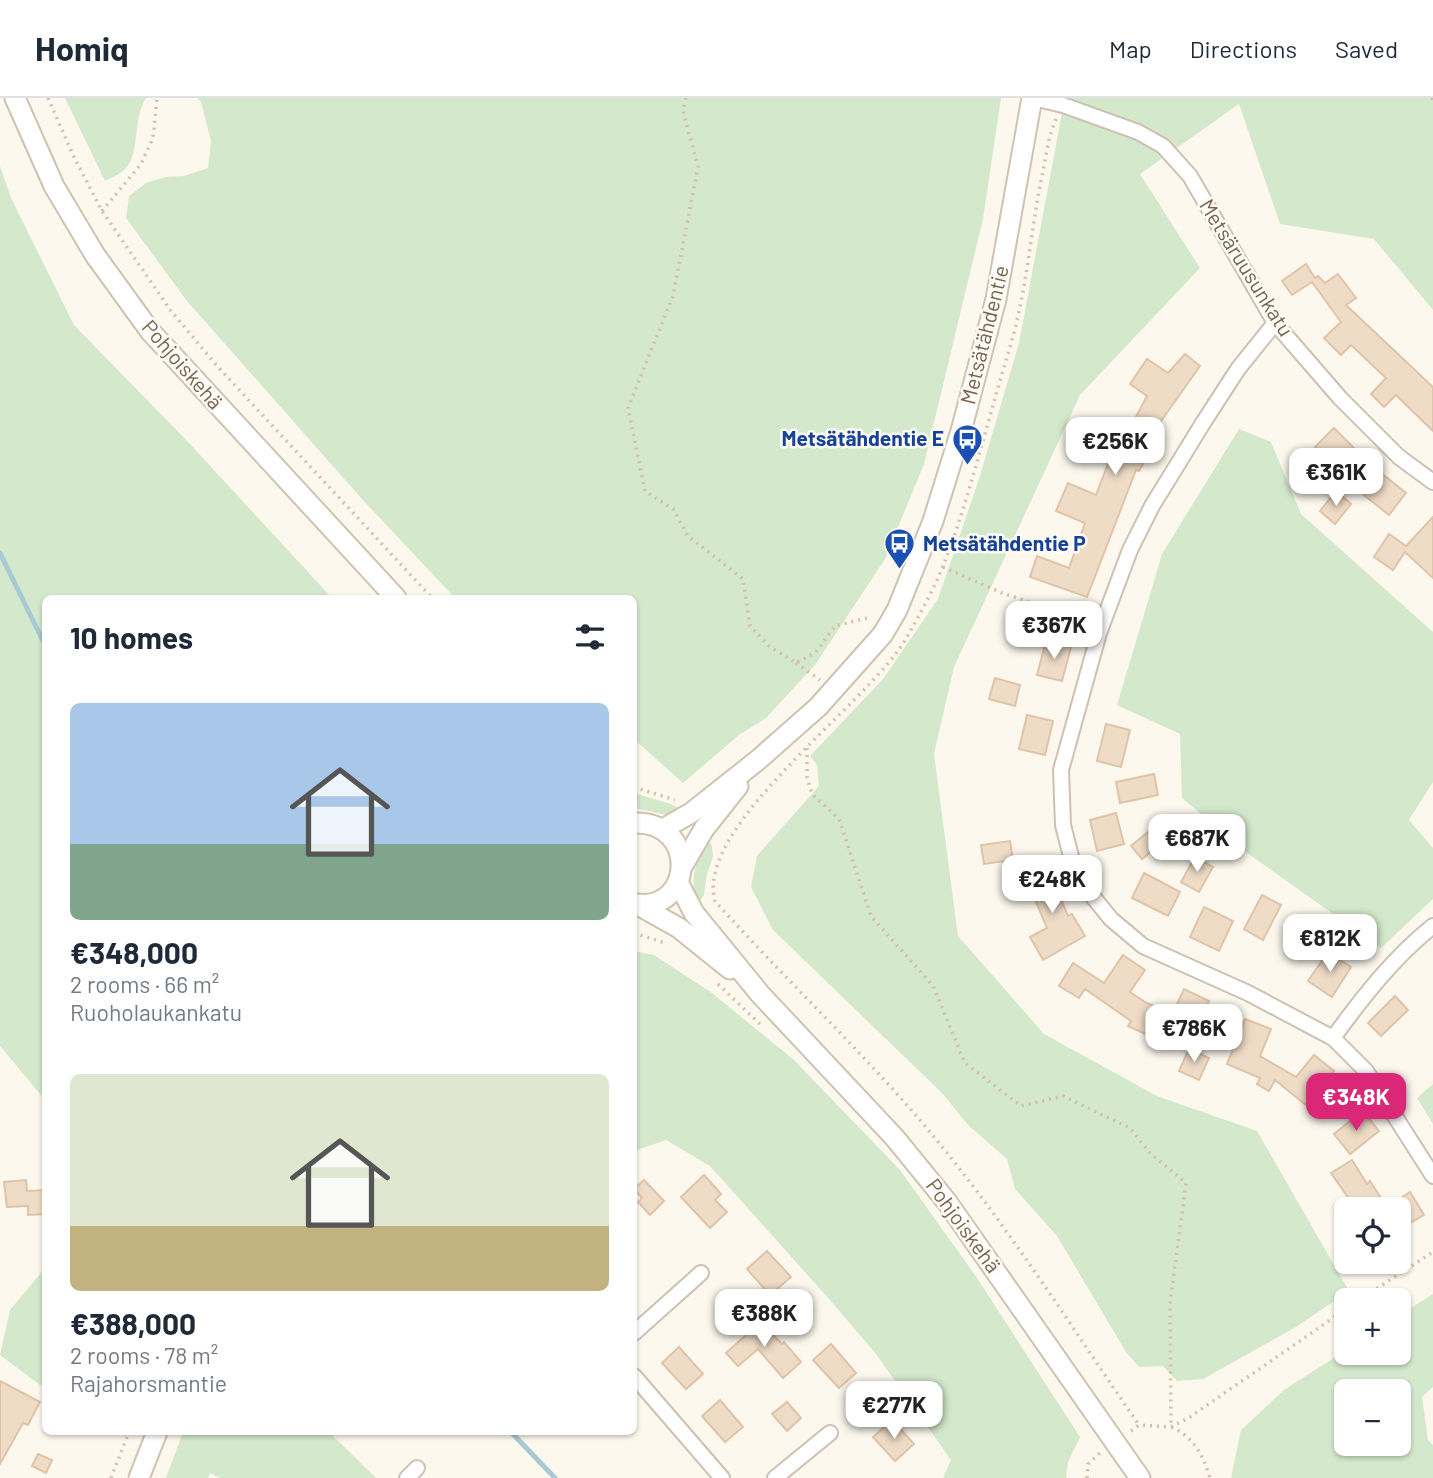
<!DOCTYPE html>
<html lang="en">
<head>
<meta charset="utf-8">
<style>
	:root { --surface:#fff; --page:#f2f2f3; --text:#1f2937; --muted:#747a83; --line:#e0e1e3; --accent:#db2777 }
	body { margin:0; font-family:Barlow,sans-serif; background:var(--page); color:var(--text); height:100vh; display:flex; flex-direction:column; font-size:26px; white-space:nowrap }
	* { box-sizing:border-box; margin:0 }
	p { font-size:23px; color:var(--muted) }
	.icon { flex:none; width:38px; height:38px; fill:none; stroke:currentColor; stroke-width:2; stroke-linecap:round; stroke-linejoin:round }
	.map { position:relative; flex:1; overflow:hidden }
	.details { position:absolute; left:42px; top:497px; width:595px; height:840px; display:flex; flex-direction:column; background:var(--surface); border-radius:10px; box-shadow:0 2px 5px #0004 }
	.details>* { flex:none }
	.tools { position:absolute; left:1334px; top:1099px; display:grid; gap:14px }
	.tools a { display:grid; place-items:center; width:77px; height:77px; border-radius:10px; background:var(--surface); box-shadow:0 2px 5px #0004; font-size:35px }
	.price { position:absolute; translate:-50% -60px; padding:0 16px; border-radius:14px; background:#fff; color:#222; font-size:23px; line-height:46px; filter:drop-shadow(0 2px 4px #0008) }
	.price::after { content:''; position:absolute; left:50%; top:42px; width:21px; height:16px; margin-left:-10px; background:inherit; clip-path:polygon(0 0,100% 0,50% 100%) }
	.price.active { background:var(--accent); color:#fff }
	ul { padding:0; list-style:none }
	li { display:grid; align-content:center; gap:14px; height:371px; padding:0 28px }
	li span { display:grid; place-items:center; height:217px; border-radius:10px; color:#555 }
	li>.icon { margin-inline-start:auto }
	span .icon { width:126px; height:126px; fill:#fffc; stroke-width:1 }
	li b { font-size:30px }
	h2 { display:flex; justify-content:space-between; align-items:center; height:84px; padding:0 28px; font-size:30px }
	header { display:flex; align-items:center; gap:42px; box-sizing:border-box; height:98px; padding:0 35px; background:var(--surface); border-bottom:2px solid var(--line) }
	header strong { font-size:33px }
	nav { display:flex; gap:38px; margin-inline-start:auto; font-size:24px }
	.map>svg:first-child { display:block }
</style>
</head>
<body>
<header>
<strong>Homiq</strong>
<nav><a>Map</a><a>Directions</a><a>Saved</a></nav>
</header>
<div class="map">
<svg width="1433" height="1380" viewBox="0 0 1433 1380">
	<rect width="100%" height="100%" fill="#fcf8ed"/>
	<!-- green -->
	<g fill="#d4e9cc" fill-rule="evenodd">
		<path d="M 65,0 L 146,0 C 132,21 141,54 125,71 C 121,76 110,80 105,83 Z"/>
		<polygon points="197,0 1001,0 983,121 924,366 885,461 815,567 766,620 739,637 683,685 634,641 634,500 455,500 361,400 187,203 126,120 129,98 146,85 165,79 184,78 208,70 211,43 201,4"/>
		<polygon points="1072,0 1433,0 1433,212 1374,141 1280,126 1239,6 1140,76 1200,170 1080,297 954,569 934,656 958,838 1044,936 1157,998 1257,1033 1349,1193 1296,1229 1203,1281 1177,1283 1163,1268 1139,1269 1126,1254 1057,1138 1015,1091 1007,1061 968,1027 943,996 773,832 751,789 757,758 819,688 817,667 810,658 883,581 938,501 979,381 1019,245 1062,15"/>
		<polygon points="0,68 11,100 74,227 189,345 332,500 46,500 45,1002 0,948"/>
		<polygon points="1239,331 1271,344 1301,416 1433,534 1433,684 1409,722 1433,750 1433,801 1381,850 1250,757 1182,700 1180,636 1117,607 1162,456"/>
		<polygon points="634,695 671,706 682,712 667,717 634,710"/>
		<path d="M 708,741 L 712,748 L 713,759 L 707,776 L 704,797 L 697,807 C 689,784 695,762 708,741 Z"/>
		<polygon points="634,853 654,857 712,895 794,962 900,1072 975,1177 1080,1339 1068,1364 1066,1380 943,1380 951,1362 876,1256 829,1201 710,1068 666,1042 634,1053"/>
		<polygon points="1433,986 1433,1026 1417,1000"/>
		<polygon points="45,1170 45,1288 40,1287 0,1257 10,1212"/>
		<path d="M 1433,1196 L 1433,1289 L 1422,1299 L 1428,1342 L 1433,1347 L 1433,1380 L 1231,1380 L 1241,1332 L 1284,1292 L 1346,1252 L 1346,1255 L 1398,1255 L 1398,1218 ZM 1346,1293 L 1398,1293 L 1398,1346 L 1346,1346 Z"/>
		<polygon points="183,1334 329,1334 376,1380 220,1380 210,1375 208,1380 166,1380"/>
	</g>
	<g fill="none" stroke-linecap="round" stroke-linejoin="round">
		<!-- stream -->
		<g stroke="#a9c9d5" stroke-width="5">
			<polyline points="0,455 46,549"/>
			<polyline points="511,1334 555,1380"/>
		</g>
	</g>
	<!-- building -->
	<g fill="#efdcc7" stroke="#e0c4a9" stroke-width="2">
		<polygon points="1306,166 1315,180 1318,178 1325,185 1338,176 1356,200 1346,207 1433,289 1433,333 1396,297 1384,309 1371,296 1386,280 1351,247 1341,257 1324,240 1341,224 1312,184 1292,197 1282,183"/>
		<polygon points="1185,256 1200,268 1159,326 1163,329 1139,373 1136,372 1087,499 1030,479 1037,458 1069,470 1085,425 1056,413 1068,385 1096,397 1111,358 1092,348 1105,324 1127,336 1147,298 1130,286 1147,261 1168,275"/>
		<polygon points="1334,330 1355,351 1336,370 1315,349"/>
		<polygon points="1381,375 1406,395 1389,417 1364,397"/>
		<polygon points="1336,393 1351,406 1335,426 1320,413"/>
		<polygon points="1433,419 1433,480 1405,454 1393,472 1374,459 1389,436 1406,448"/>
		<polygon points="1017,511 1044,521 1038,538 1011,528"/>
		<polygon points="1046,543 1071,549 1062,583 1037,577"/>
		<polygon points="995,580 1020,587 1015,608 989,601"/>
		<polygon points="1027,617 1053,623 1045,657 1019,651"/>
		<polygon points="1106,626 1130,632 1121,669 1097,663"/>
		<polygon points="1154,676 1158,697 1120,705 1116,684"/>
		<polygon points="1116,715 1124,746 1097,753 1090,722"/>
		<polygon points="1153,730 1164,743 1142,761 1131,748"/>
		<polygon points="1010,743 1013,762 984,766 981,747"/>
		<polygon points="1195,759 1213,769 1199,794 1181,784"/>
		<polygon points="1046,766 1068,818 1072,816 1085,838 1043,862 1030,839 1047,830 1024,775"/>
		<polygon points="1144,775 1180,794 1168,818 1132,800"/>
		<polygon points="1262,797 1281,807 1263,842 1244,831"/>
		<polygon points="1204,809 1233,823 1219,853 1190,839"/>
		<polygon points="1311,817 1333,830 1321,848 1299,835"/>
		<polygon points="1328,854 1351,869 1332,899 1308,883"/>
		<polygon points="1123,857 1145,872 1130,894 1145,904 1172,917 1184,891 1209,903 1190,945 1154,928 1150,938 1128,928 1131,923 1085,891 1079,900 1059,888 1073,865 1104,885"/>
		<polygon points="1395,898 1408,912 1381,938 1368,925"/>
		<polygon points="1245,921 1271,931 1260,958 1296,979 1314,957 1334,973 1306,1007 1275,982 1269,993 1257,986 1260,980 1227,966"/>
		<polygon points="1189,951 1209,960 1199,982 1179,973"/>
		<polygon points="1363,1013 1379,1033 1350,1056 1334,1036"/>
		<polygon points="1352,1062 1367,1086 1370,1083 1388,1111 1356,1111 1331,1075"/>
		<polygon points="704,1077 721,1096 715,1102 727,1114 710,1130 681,1099"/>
		<polygon points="26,1082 27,1093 46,1092 46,1116 28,1117 28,1108 7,1109 4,1084"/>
		<polygon points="644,1082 664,1103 650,1117 638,1104 642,1100 634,1091"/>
		<polygon points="1410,1094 1424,1117 1398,1132 1398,1102"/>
		<polygon points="767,1153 791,1179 770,1197 747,1171"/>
		<polygon points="757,1221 782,1246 784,1244 801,1264 783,1280 758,1251 738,1268 726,1255 746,1237 744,1234"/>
		<polygon points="831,1246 856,1275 839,1290 813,1262"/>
		<polygon points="679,1249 703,1276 686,1291 662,1265"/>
		<polygon points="0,1283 40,1304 28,1327 23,1325 0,1366"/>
		<polygon points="720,1302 743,1329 725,1344 702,1318"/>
		<polygon points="787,1304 801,1320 787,1333 772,1316"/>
		<polygon points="892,1322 914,1346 895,1363 873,1339"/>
		<polygon points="38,1356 52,1362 46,1375 32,1368"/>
	</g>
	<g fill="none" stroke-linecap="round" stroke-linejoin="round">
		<defs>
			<g id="minor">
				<polyline points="1033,0 1063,7 1138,34 1163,48 1190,78 1275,225 1340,300 1399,359 1433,384"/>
				<polyline points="1275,225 1238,271 1203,325 1152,408 1130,452 1099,535 1061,672 1063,727 1076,778 1111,821 1143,848 1248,895 1333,940 1366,973 1433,1078"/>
				<path d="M 1333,940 C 1362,900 1394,859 1433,828"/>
				<polyline points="634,1235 701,1175"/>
				<polyline points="634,1278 722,1380"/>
				<polyline points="407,1380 417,1370"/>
				<polyline points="775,1380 830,1335"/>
			</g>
			<g id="secondary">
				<polyline points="15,0 54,88 95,157 150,233 396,500"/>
				<path d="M 634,725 C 699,723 694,814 636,806"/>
				<polyline points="663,731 691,715 758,662 818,609 883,536 897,512 933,423 961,333 996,201 1032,0"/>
				<polyline points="683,767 704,731 738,688"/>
				<polyline points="678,784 694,815 760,896 895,1040 947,1104 1140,1380"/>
				<polyline points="638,807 679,830 730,871"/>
				<polyline points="139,1380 157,1334"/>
			</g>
		</defs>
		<!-- minor casing -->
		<use href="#minor" stroke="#cec1b3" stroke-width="18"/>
		<!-- secondary casing -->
		<use href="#secondary" stroke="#d0c2b1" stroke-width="23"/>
		<!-- path -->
		<g stroke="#d4bfa9" stroke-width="3.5" stroke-dasharray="2 5" stroke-linecap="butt">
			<polyline points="48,0 73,57 102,113 171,213 218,269 432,500"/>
			<polyline points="686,0 683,13 698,69 673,198 628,310 645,393 673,411 688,438 743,481 750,528 769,548 796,565 816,554 835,528 871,519"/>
			<polyline points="1432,0 1433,2"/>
			<path d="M 1056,21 C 1048,39 1046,59 1042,78 C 1033,121 1029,166 1020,209 C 1013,243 1001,277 992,311 C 977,363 963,418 943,468 C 933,493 920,516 907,539 C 870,605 694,727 715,803 C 788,885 870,960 939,1045 C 1012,1134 1074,1233 1139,1327"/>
			<polyline points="102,113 141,66 153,40 157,0"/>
			<polyline points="943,469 1002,495 1048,510 1086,528"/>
			<polyline points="796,565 820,582"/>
			<path d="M 807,650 L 807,679 L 812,696 L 839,721 L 871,818 L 933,888 L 965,965 L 1021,1008 L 1063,998 L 1130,1030 L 1149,1054 L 1186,1085 L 1170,1206 L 1171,1329 C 1194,1339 1203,1357 1210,1380"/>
			<polyline points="634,689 675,702"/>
			<polyline points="634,835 665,845"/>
			<polyline points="718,886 763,929"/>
			<polyline points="1359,1202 1433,1154"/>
			<polyline points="1131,1333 1139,1327 1171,1329 1190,1319 1346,1211"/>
			<polyline points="111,1380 129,1334"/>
			<polyline points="1087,1380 1088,1366 1101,1354"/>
		</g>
		<!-- minor -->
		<use href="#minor" stroke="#fff" stroke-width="14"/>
		<!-- secondary -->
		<use href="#secondary" stroke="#fff" stroke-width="19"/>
	</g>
	<!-- icons -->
	<defs>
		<symbol id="bus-pin" viewBox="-11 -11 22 30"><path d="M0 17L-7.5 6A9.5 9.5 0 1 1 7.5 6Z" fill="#1a4fb4" stroke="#fefbf4"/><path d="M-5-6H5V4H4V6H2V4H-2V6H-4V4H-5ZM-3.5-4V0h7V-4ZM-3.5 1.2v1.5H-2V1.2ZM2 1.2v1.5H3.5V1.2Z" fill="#fff"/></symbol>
	</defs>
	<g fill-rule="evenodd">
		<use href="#bus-pin" x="950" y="324" width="35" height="47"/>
		<use href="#bus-pin" x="882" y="428" width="35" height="47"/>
	</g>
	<g text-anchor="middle" stroke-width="5" stroke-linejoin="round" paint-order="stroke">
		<!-- street labels -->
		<g font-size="21" fill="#766251" stroke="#fefbf4">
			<text transform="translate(1246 170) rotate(58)" y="7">Metsäruusunkatu</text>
			<text transform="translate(985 237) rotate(-76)" y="7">Metsätähdentie</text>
			<text transform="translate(182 267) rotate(49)" y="7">Pohjoiskehä</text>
			<text transform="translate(963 1128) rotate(54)" y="7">Pohjoiskehä</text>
		</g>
		<!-- transit labels -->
		<g font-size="21" font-weight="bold" fill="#164399" stroke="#fefbf4" text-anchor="end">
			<text x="944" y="348">Metsätähdentie E</text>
			<text x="923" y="453" text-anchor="start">Metsätähdentie P</text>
		</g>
	</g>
</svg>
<div class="tools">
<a><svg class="icon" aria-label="locate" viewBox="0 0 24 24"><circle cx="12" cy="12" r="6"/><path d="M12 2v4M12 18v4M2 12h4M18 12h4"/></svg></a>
<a>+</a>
<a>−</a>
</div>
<b class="price" style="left:1115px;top:379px">€256K</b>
<b class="price" style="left:1336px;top:410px">€361K</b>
<b class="price" style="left:1054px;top:563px">€367K</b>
<b class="price" style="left:1197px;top:776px">€687K</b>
<b class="price" style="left:1052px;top:817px">€248K</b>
<b class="price" style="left:1330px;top:876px">€812K</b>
<b class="price" style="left:1194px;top:966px">€786K</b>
<b class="price active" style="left:1356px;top:1035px">€348K</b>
<b class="price" style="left:764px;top:1251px">€388K</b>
<b class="price" style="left:894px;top:1343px">€277K</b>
<section class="details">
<h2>10 homes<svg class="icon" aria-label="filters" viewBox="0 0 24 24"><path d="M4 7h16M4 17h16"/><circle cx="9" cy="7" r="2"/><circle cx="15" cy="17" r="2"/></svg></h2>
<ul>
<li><span style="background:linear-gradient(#a9c7e8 65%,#7fa58c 0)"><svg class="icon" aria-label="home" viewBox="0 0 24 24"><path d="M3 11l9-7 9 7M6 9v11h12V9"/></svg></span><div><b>€348,000</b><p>2 rooms · 66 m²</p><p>Ruoholaukankatu</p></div></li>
<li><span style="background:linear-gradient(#dfe7d0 70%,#c2b280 0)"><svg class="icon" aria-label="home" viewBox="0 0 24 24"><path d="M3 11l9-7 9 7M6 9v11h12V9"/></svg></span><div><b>€388,000</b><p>2 rooms · 78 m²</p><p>Rajahorsmantie</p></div></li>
</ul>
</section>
</div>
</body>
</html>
